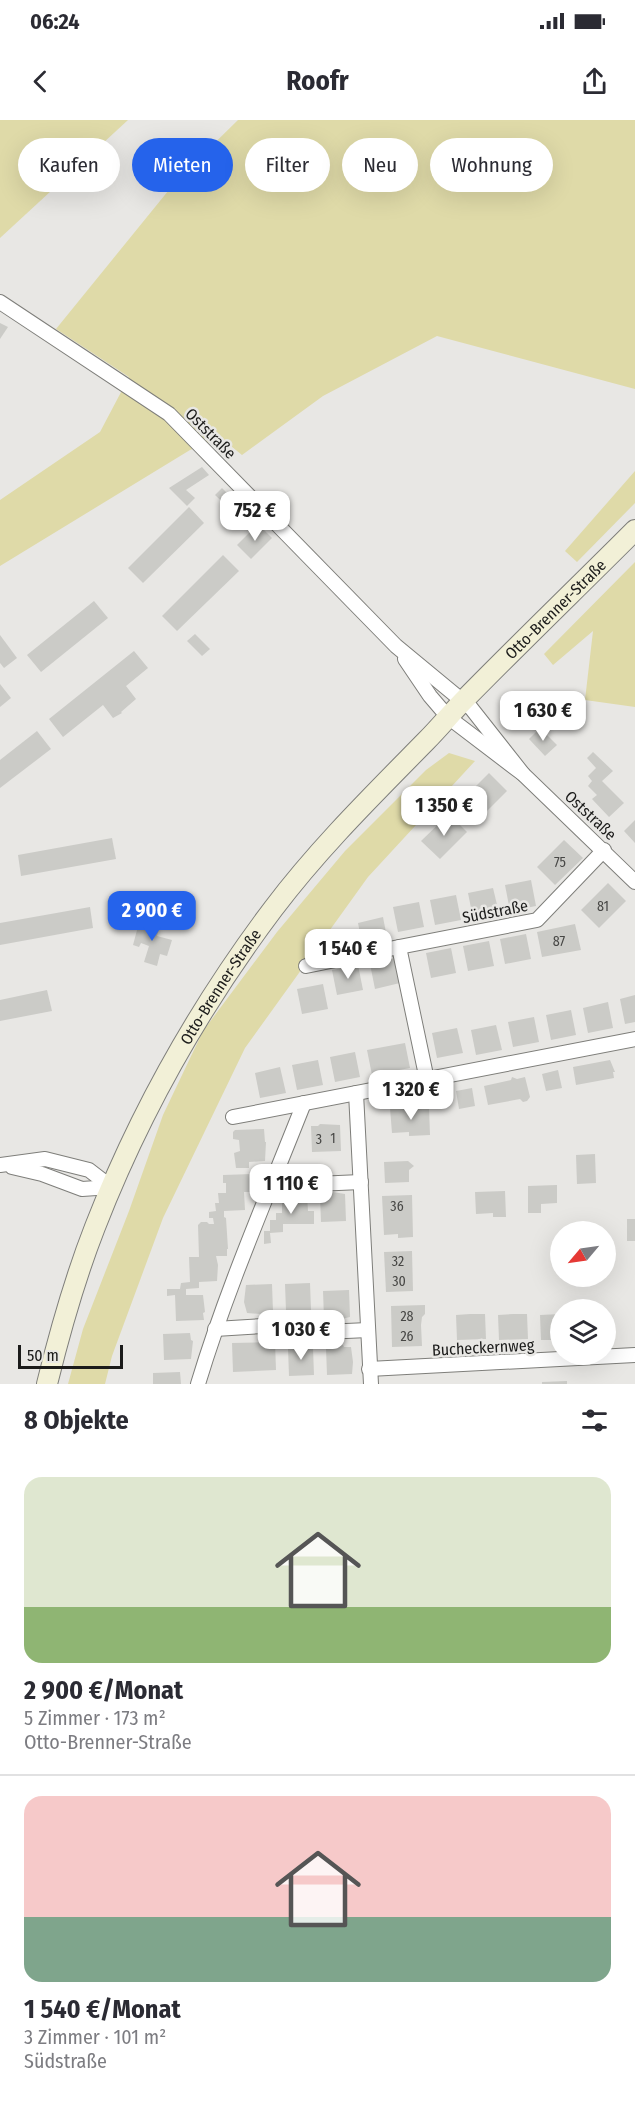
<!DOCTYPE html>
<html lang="de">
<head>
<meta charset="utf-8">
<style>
	:root { --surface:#fff; --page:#f7f7f7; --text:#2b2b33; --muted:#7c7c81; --line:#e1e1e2; --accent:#2563eb }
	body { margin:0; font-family:"Fira Sans Condensed",sans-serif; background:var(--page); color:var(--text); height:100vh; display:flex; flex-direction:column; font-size:22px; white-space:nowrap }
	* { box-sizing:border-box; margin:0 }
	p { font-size:20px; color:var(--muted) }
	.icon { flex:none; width:33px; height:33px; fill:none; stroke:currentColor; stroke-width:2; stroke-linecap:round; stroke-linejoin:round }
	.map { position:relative; height:1264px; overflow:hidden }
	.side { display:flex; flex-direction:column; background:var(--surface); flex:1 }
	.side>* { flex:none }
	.banner { position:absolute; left:18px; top:18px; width:600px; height:54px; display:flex; gap:12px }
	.needle { width:39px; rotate:241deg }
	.tools { position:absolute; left:550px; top:1101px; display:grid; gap:12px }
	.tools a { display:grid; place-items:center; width:66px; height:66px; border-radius:50%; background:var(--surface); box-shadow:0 6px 24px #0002; font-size:30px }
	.scale { position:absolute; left:18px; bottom:15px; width:105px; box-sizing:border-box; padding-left:6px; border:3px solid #1b1b1a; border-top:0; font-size:16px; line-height:21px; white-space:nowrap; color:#1b1b1a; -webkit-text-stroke:4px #e8e7e4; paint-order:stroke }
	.price { position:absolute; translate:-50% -51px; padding:0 14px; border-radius:12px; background:#fff; color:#222; font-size:20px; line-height:39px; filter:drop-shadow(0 2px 3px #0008) }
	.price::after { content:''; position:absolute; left:50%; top:36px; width:18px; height:14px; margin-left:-9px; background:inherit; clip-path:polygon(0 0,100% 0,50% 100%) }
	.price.selected { background:var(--accent); color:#fff }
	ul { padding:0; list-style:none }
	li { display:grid; align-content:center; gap:12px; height:318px; padding:0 24px }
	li+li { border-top:2px solid var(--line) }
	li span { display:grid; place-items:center; height:186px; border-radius:18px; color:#555 }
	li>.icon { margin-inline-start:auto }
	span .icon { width:108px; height:108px; fill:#fffc; stroke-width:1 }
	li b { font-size:26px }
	h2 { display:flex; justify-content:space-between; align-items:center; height:72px; padding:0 24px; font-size:26px }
	.chip { padding:0 21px; border-radius:27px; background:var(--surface); box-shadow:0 6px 24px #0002; font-size:21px; line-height:54px }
	.chip.selected { background:var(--accent); color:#fff }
	.status { display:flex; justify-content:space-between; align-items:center; height:42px; padding:0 30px; background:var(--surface); direction:ltr }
	.status svg { height:16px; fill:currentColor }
	header { display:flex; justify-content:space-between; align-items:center; height:78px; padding:0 24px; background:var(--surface); font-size:27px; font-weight:700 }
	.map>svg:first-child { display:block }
</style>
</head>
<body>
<div class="status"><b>06:24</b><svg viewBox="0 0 49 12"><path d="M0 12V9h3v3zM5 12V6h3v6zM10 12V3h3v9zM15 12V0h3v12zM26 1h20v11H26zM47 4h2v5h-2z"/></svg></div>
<header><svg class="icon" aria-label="back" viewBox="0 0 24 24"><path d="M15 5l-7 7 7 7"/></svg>Roofr<svg class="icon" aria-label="share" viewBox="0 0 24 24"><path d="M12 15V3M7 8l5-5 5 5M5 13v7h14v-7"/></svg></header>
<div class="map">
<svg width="635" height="1264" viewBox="0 0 635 1264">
	<rect width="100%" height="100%" fill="#e8e7e4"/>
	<!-- green -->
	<g fill="#dfdaa8">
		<polygon points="0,0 128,0 0,118"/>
		<polygon points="238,0 635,0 635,269 437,216 323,276 242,335 221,318 190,330 0,446 0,380 100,312 129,257 56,209 177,60"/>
		<polygon points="635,351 635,383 577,442 565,431"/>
		<polygon points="635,442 635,587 585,580 593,511 553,545 544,534"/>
		<polygon points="449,633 475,641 368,757 245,928 163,1098 112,1236 105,1264 68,1264 83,1209 129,1091 163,995 203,911 277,812 345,731 426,650"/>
	</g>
	<!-- building -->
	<g fill="#cbcbc7">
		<polygon points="0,203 8,207 0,219"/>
		<polygon points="202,347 209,355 186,370 195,378 187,386 169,368"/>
		<polygon points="222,368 240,386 234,393 215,375"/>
		<polygon points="189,387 204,403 143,463 128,448"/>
		<polygon points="258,404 272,418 251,439 237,425"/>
		<polygon points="223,435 239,451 177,511 162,496"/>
		<polygon points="94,481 108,498 41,552 27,535"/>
		<polygon points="195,514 210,529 202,536 187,521"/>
		<polygon points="0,515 17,538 4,548 0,543"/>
		<polygon points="134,531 148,548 126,566 136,579 121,592 122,593 113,598 103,585 63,617 49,599"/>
		<polygon points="0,564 11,578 0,587"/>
		<polygon points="540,608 557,625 545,636 529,619"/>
		<polygon points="37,611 51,629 0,668 0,640"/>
		<polygon points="593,632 613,651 602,661 624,683 609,697 592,679 597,675 588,666 592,661 588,656 596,648 587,638"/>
		<polygon points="489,653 507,671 480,698 462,680"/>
		<polygon points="449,694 467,712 440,739 421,721"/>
		<polygon points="635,700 635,723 624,711"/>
		<polygon points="112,718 116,739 21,756 18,735"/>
		<polygon points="564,720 583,738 555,765 537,747"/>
		<polygon points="531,760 536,786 510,791 505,765"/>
		<polygon points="608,763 626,781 599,808 581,790"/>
		<polygon points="493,768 499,793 473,798 468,773"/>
		<polygon points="456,775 461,800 435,805 430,780"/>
		<polygon points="419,782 424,807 398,812 393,787"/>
		<polygon points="90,787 93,808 0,825 0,803"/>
		<polygon points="181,789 193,792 189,808 176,804"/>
		<polygon points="383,797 388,823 363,828 358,803"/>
		<polygon points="140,799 160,805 157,816 172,820 167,836 160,834 157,846 144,842 149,826 141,823 139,827 133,825"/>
		<polygon points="575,804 581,830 542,837 537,812"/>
		<polygon points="526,814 531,839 505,844 500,819"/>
		<polygon points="489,821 494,846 468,851 463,826"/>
		<polygon points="451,828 456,853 431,858 426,833"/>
		<polygon points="395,838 400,863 375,869 370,844"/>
		<polygon points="358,845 363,870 337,875 332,850"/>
		<polygon points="323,864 328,889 302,894 297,869"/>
		<polygon points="47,870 52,891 0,901 0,880"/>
		<polygon points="635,875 635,902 625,904 620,879"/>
		<polygon points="608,882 613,908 588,913 583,888"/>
		<polygon points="571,890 576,915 551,920 546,895"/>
		<polygon points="534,897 539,922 513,927 508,902"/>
		<polygon points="496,905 502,930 476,935 471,910"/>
		<polygon points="457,908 463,933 437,938 432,913"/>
		<polygon points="405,923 410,948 372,955 367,930"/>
		<polygon points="355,932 360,957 335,962 330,937"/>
		<polygon points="318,940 323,965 297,970 292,945"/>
		<polygon points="610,940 615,952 613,952 614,958 576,965 573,947"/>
		<polygon points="280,947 286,973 260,978 255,953"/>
		<polygon points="558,950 562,968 546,971 542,954"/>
		<polygon points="512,957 517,959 525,957 530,977 527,981 523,982 520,979 488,985 484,966 511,960"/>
		<polygon points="472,968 475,986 459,989 456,971"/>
		<polygon points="429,987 430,1015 409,1016 409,1012 392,1013 390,988"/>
		<polygon points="320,1004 340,1005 341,1031 312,1032 311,1006 318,1006"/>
		<polygon points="264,1009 265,1022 266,1022 265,1041 249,1042 249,1048 236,1048 234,1033 240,1031 239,1020 233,1019 233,1012 235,1010"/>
		<polygon points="595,1034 596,1063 577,1064 576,1035"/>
		<polygon points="408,1041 414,1046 409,1050 409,1062 385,1063 384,1042"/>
		<polygon points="252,1054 252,1072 244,1072 245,1090 224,1091 224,1097 226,1098 228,1129 227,1129 227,1136 216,1136 218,1145 217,1161 199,1162 199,1168 186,1169 186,1175 203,1175 205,1192 203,1193 204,1200 176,1201 175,1175 167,1176 167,1169 180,1169 181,1163 190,1162 189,1137 199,1137 198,1105 201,1102 207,1102 209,1104 214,1104 213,1098 209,1098 209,1092 216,1091 215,1083 219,1083 218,1073 226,1073 226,1063 223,1063 223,1055"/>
		<polygon points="557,1065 557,1083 541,1084 541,1093 528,1093 528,1066"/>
		<polygon points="505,1071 506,1097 493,1097 493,1093 476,1094 475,1072"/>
		<polygon points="333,1072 345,1074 346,1101 321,1102 320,1075"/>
		<polygon points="290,1074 307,1075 308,1091 314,1091 314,1104 283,1104 283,1112 270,1113 271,1123 264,1124 264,1111 270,1111 270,1100 276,1100 276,1093 282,1093 282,1076"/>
		<polygon points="412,1075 413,1117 398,1118 398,1114 384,1115 382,1076"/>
		<rect x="627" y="1099" width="8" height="22"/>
		<polygon points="412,1131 413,1171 386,1172 384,1132"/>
		<polygon points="310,1163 311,1190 294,1193 293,1191 286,1191 285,1164"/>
		<polygon points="272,1164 273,1192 261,1194 247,1193 244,1182 246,1165"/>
		<polygon points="349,1170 350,1197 337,1200 324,1198 323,1171"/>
		<polygon points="425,1185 425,1194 422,1197 421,1205 422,1226 392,1227 391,1186"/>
		<polygon points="470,1194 485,1194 486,1219 457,1220 456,1195"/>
		<polygon points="513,1194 527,1194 528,1219 499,1220 498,1195"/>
		<polygon points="561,1194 561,1220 541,1220 540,1195"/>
		<polygon points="190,1213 191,1220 193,1221 191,1239 164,1240 163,1214"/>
		<polygon points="275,1222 276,1250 233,1252 232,1223"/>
		<polygon points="343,1225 344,1227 351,1227 353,1242 352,1254 327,1255 326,1228"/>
		<polygon points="296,1226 313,1228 314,1255 289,1256 288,1228"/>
		<polygon points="180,1252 181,1264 153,1264 153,1253"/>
		<polygon points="567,1261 567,1264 542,1264 542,1262"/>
	</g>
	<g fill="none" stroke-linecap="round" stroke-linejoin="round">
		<defs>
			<g id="minor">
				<polyline points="0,182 169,294 396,526 471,588 523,654"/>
				<polyline points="405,539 430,576 448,597 523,654 635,762"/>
				<polyline points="306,846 399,827"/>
				<polyline points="427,960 399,827 537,800 604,730"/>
				<polyline points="356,973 371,1264"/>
				<polyline points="233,997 635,919"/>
				<polyline points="0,1045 45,1039 89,1050 111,1067"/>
				<polyline points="12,1047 42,1054 82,1069 111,1067"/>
				<polyline points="271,1066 361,1062"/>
				<polyline points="215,1209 279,1205 303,1213 368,1210"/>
				<polyline points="369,1249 635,1235"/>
				<path d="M 198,1264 C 227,1168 267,1077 304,983"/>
			</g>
			<g id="secondary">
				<path id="s1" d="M 47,1264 C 60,1211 75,1158 95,1107 C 139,994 200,886 273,789 C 319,728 373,675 426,621 C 440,607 452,592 466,578 C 522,521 579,466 635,410"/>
			</g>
		</defs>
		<!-- minor casing -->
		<use href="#minor" stroke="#7e7e7a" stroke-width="16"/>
		<!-- secondary casing -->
		<use href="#secondary" stroke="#7e7e7a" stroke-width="22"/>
		<!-- minor -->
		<use href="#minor" stroke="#fff" stroke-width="14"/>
		<!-- secondary -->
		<use href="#secondary" stroke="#f2f0d7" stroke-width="20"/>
	</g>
	<g text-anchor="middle" stroke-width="5" stroke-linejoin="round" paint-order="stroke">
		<!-- number labels -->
		<g font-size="14" fill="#474745">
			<text x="560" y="747">75</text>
			<text x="603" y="791">81</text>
			<text x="559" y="826">87</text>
			<text x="333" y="1023">1</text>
			<text x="319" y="1024">3</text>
			<text x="397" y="1091">36</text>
			<text x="398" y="1146">32</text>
			<text x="399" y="1166">30</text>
			<text x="407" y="1201">28</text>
			<text x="407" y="1221">26</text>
		</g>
		<!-- street labels -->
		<g font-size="16" fill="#1b1b1a" stroke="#e8e7e4">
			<text transform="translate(211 313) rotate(45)" y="6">Oststraße</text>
			<text dy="6" stroke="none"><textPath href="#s1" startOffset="942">Otto-Brenner-Straße</textPath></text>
			<text transform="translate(591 695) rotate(43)" y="6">Oststraße</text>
			<text transform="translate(495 791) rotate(-11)" y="6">Südstraße</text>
			<text dy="6" stroke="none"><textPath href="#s1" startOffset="436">Otto-Brenner-Straße</textPath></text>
			<text transform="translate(483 1227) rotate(-3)" y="6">Bucheckernweg</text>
		</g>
	</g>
</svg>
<div class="tools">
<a><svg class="needle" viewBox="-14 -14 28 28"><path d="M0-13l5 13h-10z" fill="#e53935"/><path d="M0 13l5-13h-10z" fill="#7c7c81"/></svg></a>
<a><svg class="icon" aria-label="layers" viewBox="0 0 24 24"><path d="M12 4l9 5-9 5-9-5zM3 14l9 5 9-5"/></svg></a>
</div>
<div class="scale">50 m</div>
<b class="price" style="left:255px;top:422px">752 €</b>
<b class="price" style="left:543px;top:622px">1 630 €</b>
<b class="price" style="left:444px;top:717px">1 350 €</b>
<b class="price selected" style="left:152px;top:822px">2 900 €</b>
<b class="price" style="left:348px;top:860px">1 540 €</b>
<b class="price" style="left:411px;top:1001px">1 320 €</b>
<b class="price" style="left:291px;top:1095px">1 110 €</b>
<b class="price" style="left:301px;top:1241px">1 030 €</b>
<div class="banner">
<a class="chip">Kaufen</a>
<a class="chip selected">Mieten</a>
<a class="chip">Filter</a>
<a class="chip">Neu</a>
<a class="chip">Wohnung</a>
</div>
</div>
<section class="side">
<h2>8 Objekte<svg class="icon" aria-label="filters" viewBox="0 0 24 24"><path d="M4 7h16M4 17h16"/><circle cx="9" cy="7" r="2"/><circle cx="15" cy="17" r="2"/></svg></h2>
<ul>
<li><span style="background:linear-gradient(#dfe7d0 70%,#8fb573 0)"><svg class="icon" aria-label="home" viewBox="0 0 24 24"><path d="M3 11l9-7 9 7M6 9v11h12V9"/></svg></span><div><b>2 900 €/Monat</b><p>5 Zimmer · 173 m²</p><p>Otto-Brenner-Straße</p></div></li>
<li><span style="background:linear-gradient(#f6c9c9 65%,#7fa58c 0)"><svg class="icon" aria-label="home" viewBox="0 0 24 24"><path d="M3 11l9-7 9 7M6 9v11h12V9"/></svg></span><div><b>1 540 €/Monat</b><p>3 Zimmer · 101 m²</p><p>Südstraße</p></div></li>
</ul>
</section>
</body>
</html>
